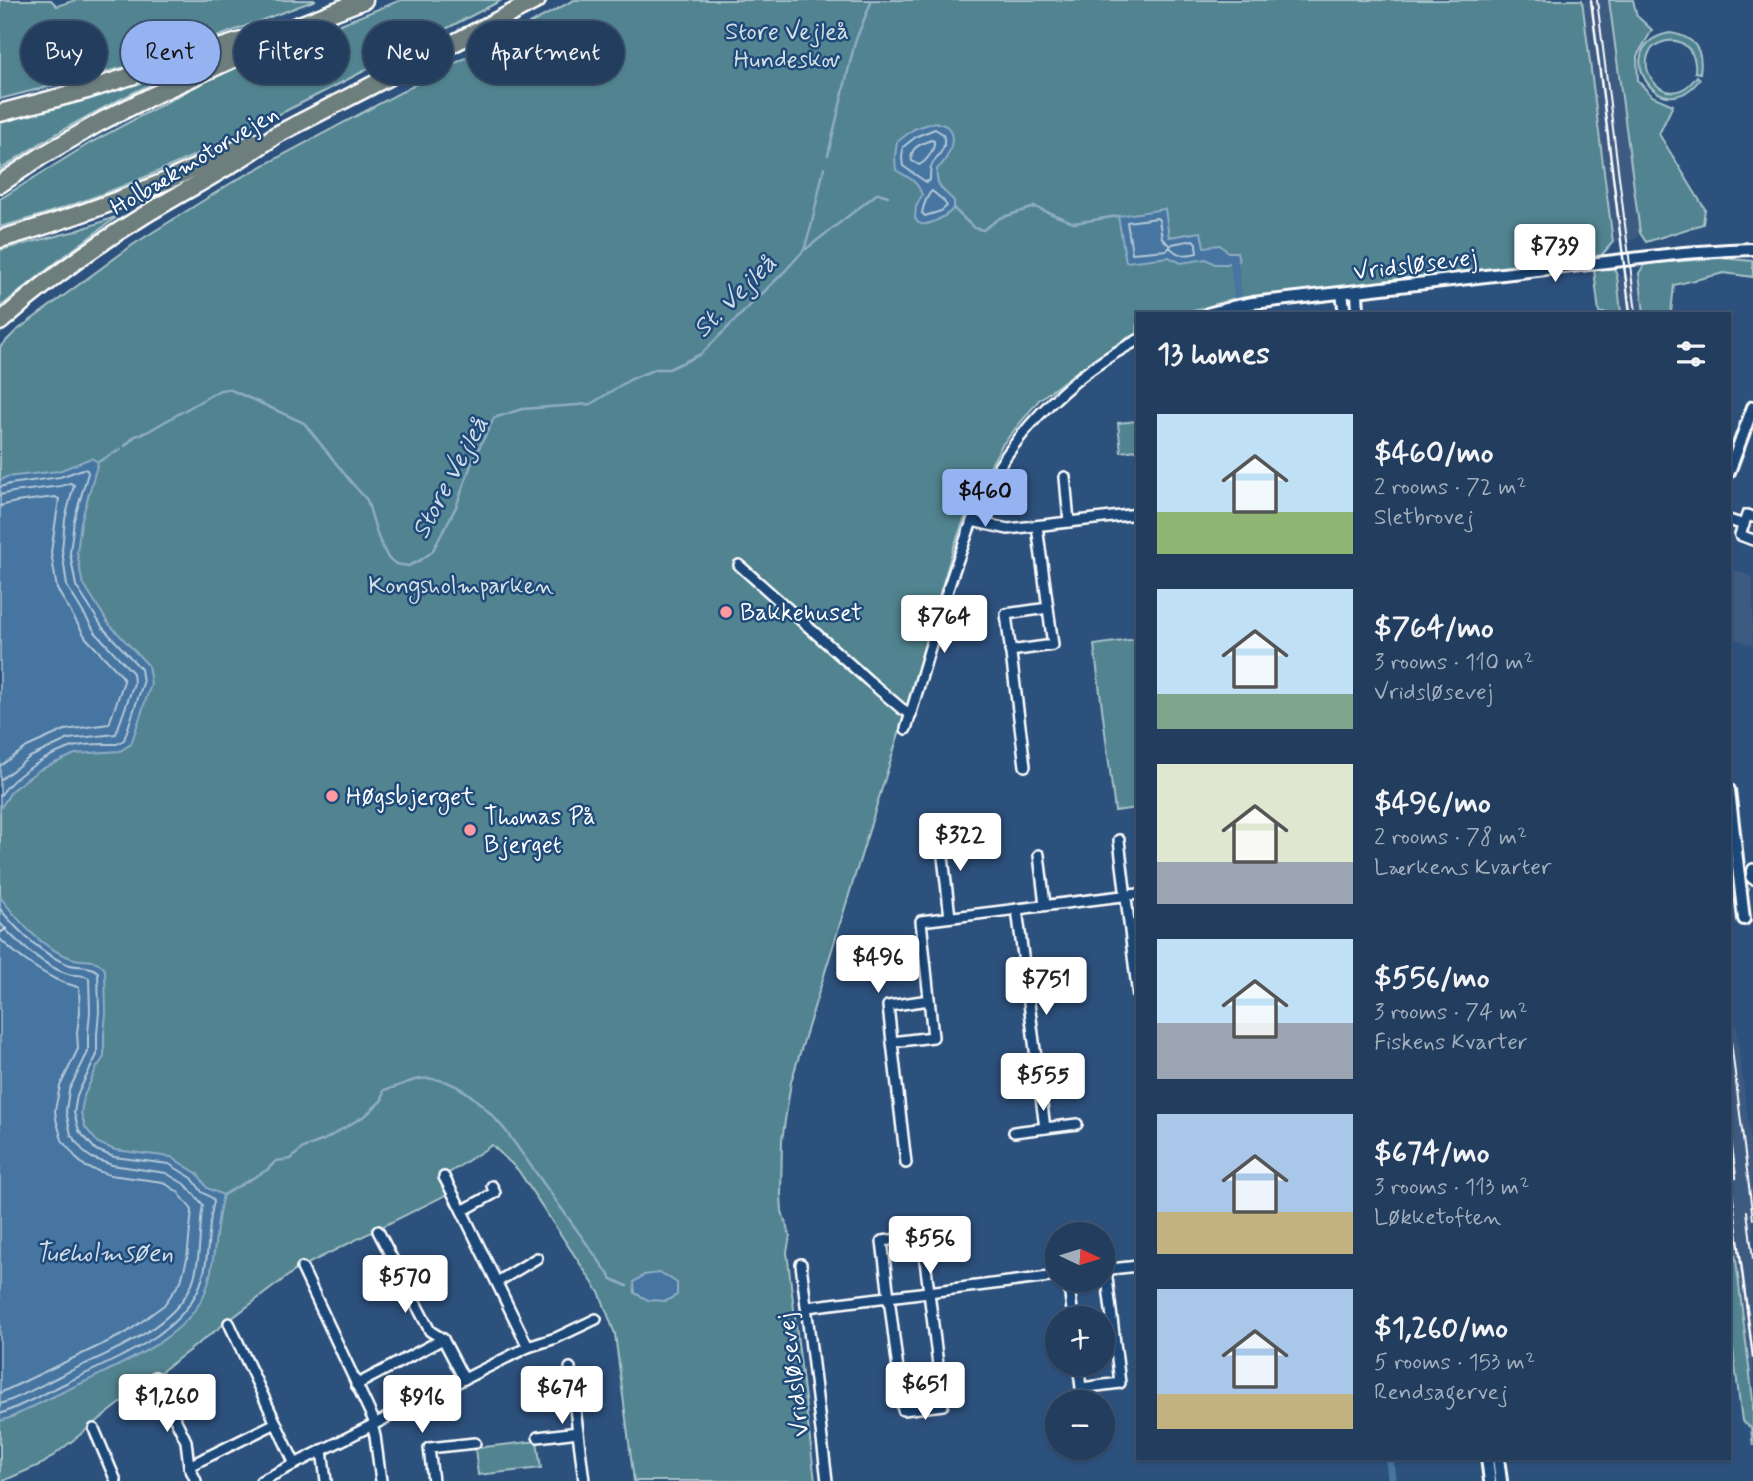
<!DOCTYPE html>
<html lang="en">
<head>
<meta charset="utf-8">
<style>
	:root { --surface:#223d5e; --page:#2a4464; --text:#f1f3f6; --muted:#a2aebc; --line:#3f5673; --accent:#95b2f1 }
	body { margin:0; font-family:Mynerve,sans-serif; background:var(--page); color:var(--text); height:100vh; display:flex; flex-direction:column; font-size:26px; white-space:nowrap }
	* { box-sizing:border-box; margin:0 }
	p { font-size:23px; color:var(--muted) }
	.icon { flex:none; width:38px; height:38px; fill:none; stroke:currentColor; stroke-width:2; stroke-linecap:round; stroke-linejoin:round }
	.map { position:relative; flex:1; overflow:hidden }
	.sheet { position:absolute; left:1136px; top:312px; width:595px; height:1148px; display:flex; flex-direction:column; background:var(--surface); border-radius:0px; box-shadow:0 2px 5px #0004,0 0 0 2px var(--line) }
	.sheet>* { flex:none }
	.guide { position:absolute; left:21px; top:21px; width:665px; height:63px; display:flex; gap:14px }
	.needle { width:46px; rotate:94deg }
	.fabs { position:absolute; left:1045px; top:1222px; display:grid; gap:14px }
	.fabs a { display:grid; place-items:center; width:70px; height:70px; border-radius:50%; background:var(--surface); box-shadow:0 2px 5px #0004,0 0 0 2px var(--line); font-size:35px }
	.price { position:absolute; translate:-50% -60px; padding:0 16px; border-radius:7px; background:#fff; color:#222; font-size:23px; line-height:46px; filter:drop-shadow(0 2px 4px #0008) }
	.price::after { content:''; position:absolute; left:50%; top:42px; width:21px; height:16px; margin-left:-10px; background:inherit; clip-path:polygon(0 0,100% 0,50% 100%) }
	.price.active { background:var(--accent); color:#111 }
	ul { padding:0; list-style:none }
	li { display:flex; align-items:center; gap:21px; height:175px; padding:0 21px }
	li span { display:grid; place-items:center; flex:none; width:196px; height:140px; border-radius:0px; color:#555 }
	li>.icon { margin-inline-start:auto }
	span .icon { width:84px; height:84px; fill:#fffc; stroke-width:1 }
	li b { font-size:30px }
	h2 { display:flex; justify-content:space-between; align-items:center; height:84px; padding:0 21px; font-size:30px }
	.chip { padding:0 24px; border-radius:32px; background:var(--surface); box-shadow:0 2px 5px #0004,0 0 0 2px var(--line); font-size:24px; line-height:63px }
	.chip.active { background:var(--accent); color:#111 }
	.map>svg:first-child { display:block }
</style>
</head>
<body>
<div class="map">
<svg width="1753" height="1481" viewBox="0 0 1753 1481">
	<rect width="100%" height="100%" fill="#2d517d"/>
	<filter id="ink" filterUnits="userSpaceOnUse"><feTurbulence type="fractalNoise" baseFrequency=".0143" numOctaves="2"/><feDisplacementMap in="SourceGraphic" scale="14" xChannelSelector="R" yChannelSelector="G"/><feConvolveMatrix kernelMatrix="1 2 1 2 8 2 1 2 1" color-interpolation-filters="sRGB"/></filter>
	<g filter="url(#ink)">
		<!-- built -->
		<g fill="#3e5a81">
			<polygon points="1582,0 1609,0 1640,233 1635,239 1613,242"/>
			<polygon points="1639,273 1644,313 1621,313 1617,276"/>
			<polygon points="1729,568 1753,577 1753,645 1729,637"/>
			<polygon points="1729,973 1753,1158 1753,1400 1729,1202"/>
		</g>
		<!-- green -->
		<g fill="#518490" stroke="#a8c2c8" stroke-width="2">
			<polygon points="0,0 51,0 57,6 76,0 316,0 160,58 0,99"/>
			<path d="M 401,0 L 502,0 C 444,30 385,60 327,90 C 220,145 117,196 0,227 L 0,199 L 90,143 L 230,68 Z"/>
			<polygon points="574,0 1582,0 1613,242 1600,257 1232,299 1187,313 1138,313 1137,334 1127,338 1076,372 1039,400 1002,445 972,499 953,549 900,730 791,1082 782,1140 781,1195 782,1211 790,1236 787,1252 815,1481 634,1481 615,1334 600,1294 518,1170 492,1145 449,1173 450,1193 297,1269 154,1377 44,1463 3,1481 0,1481 0,347 16,331 134,244 236,180"/>
			<polygon points="1609,0 1633,0 1637,16 1652,30 1637,56 1638,81 1652,96 1673,105 1659,134 1705,209 1703,224 1646,242 1640,233"/>
			<path d="M 1670,33 C 1694,36 1704,50 1700,73 L 1695,72 C 1697,55 1686,38 1667,41 C 1621,50 1663,123 1697,76 L 1700,79 C 1659,133 1606,44 1670,33 Z"/>
			<path d="M 200,62 C 131,92 62,126 0,170 L 0,120 Z"/>
			<polygon points="118,216 63,257 0,307 0,250 76,231"/>
			<polygon points="1720,258 1753,261 1753,277 1724,273 1674,285 1671,313 1644,313 1639,273 1645,264"/>
			<polygon points="1614,268 1617,276 1621,313 1599,313 1594,270"/>
			<polygon points="1137,421 1137,450 1121,452 1118,423"/>
			<polygon points="1137,639 1137,808 1115,811 1094,645"/>
			<polygon points="1729,1202 1753,1400 1753,1446 1751,1428 1742,1421 1729,1317"/>
			<polygon points="537,1441 541,1468 478,1475 475,1448"/>
		</g>
		<!-- water -->
		<g fill="#4475a0" stroke="#8facc6" stroke-width="2">
			<path d="M 935,122 C 941,124 948,125 950,131 C 956,143 946,162 937,169 C 935,187 943,189 954,201 L 954,208 C 948,215 927,228 919,223 C 917,222 916,220 915,218 L 916,207 L 922,195 C 917,180 909,178 896,170 L 895,157 L 897,142 L 914,129 Z"/>
			<polygon points="1165,209 1169,237 1201,232 1204,247 1220,245 1228,252 1237,252 1239,261 1226,264 1215,264 1206,259 1181,263 1169,257 1126,262 1118,216"/>
			<polygon points="91,458 98,462 81,522 77,552 82,581 108,623 148,665 151,684 131,744 120,751 75,754 39,770 12,790 0,809 0,481 6,477 59,471"/>
			<path d="M 0,897 C 19,921 41,948 71,958 C 84,963 96,956 105,970 L 106,1013 L 104,1034 L 104,1057 L 96,1069 L 84,1096 L 81,1113 L 85,1127 L 98,1143 L 115,1150 L 171,1157 L 198,1174 L 207,1188 L 223,1195 C 214,1226 217,1259 206,1290 C 189,1336 126,1362 84,1382 C 60,1393 36,1405 12,1417 L 0,1421 Z"/>
			<polygon points="659,1273 665,1275 677,1283 677,1295 666,1301 648,1300 635,1293 634,1282 644,1275"/>
		</g>
		<g fill="none" stroke-linecap="round" stroke-linejoin="round">
			<!-- shore -->
			<g stroke="#b4c8d9" stroke-width="2">
				<path d="M 935,129 L 943,134 C 948,152 936,154 931,167 C 930,170 930,177 930,180 L 926,182 L 903,166 L 902,158 L 903,147 L 917,136 Z"/>
				<path d="M 931,140 L 934,141 C 935,150 926,162 919,165 L 912,161 C 909,148 920,144 931,140 Z"/>
				<path d="M 932,191 L 943,200 L 947,206 L 941,211 L 925,216 L 922,213 C 923,207 927,195 932,191 Z"/>
				<path d="M 1157,218 L 1159,220 L 1162,238 L 1170,246 L 1172,244 L 1193,240 L 1196,243 L 1197,253 C 1186,256 1177,256 1170,247 L 1167,250 L 1132,253 L 1127,222 Z"/>
				<path d="M 0,487 L 10,484 L 60,477 L 83,469 L 87,470 L 88,473 L 74,520 L 70,553 L 76,586 L 103,628 L 141,669 L 143,683 L 124,740 L 117,744 C 103,744 87,743 73,747 C 49,754 13,775 0,796"/>
				<polyline points="0,495 13,492 61,486 70,483 74,485 65,519 62,550 67,586 95,632 133,673 134,683 116,734 69,739 30,757 0,780"/>
				<polyline points="0,506 16,502 55,497 59,499 51,552 57,589 86,638 122,676 124,681 109,724 65,730 27,747 0,766"/>
				<path d="M 0,909 C 18,931 40,953 67,964 C 77,968 89,964 98,972 L 99,1012 L 97,1034 L 97,1055 L 77,1095 L 74,1113 L 79,1131 L 96,1150 L 114,1157 L 169,1164 L 192,1178 L 202,1192 L 212,1198 L 214,1201 C 206,1230 211,1263 198,1290 C 175,1338 113,1360 68,1382 C 46,1393 23,1405 0,1414"/>
				<path d="M 0,923 C 15,941 45,967 68,974 C 75,976 83,974 89,978 L 90,1012 L 88,1033 L 88,1052 L 69,1090 L 66,1111 L 71,1135 L 85,1153 L 92,1158 L 112,1165 L 166,1173 L 186,1185 L 203,1205 C 198,1232 202,1260 191,1286 C 171,1330 105,1354 64,1374 C 43,1384 22,1397 0,1404"/>
				<path d="M 0,939 C 19,957 34,968 57,980 C 64,984 72,984 79,988 L 80,1012 L 77,1032 L 78,1049 L 60,1086 L 55,1110 L 56,1119 L 62,1140 L 78,1160 L 86,1167 L 110,1175 L 163,1182 L 178,1192 L 192,1210 L 187,1259 L 181,1281 L 164,1305 L 126,1333 L 0,1393"/>
			</g>
			<!-- stream -->
			<g stroke="#8facc6" stroke-width="2.5">
				<polyline points="828,155 855,42 872,0"/>
				<polyline points="953,208 974,228 983,230 1000,218 1035,207 1074,223 1118,216"/>
				<polyline points="806,249 878,193 888,196"/>
				<polyline points="125,446 135,436 147,432 220,390 229,389 304,423 351,482 367,500 378,537 388,558 396,564 408,566 419,561 432,552 456,507 472,462 494,418 522,409 591,404 631,379 656,369 669,369 701,354 785,271 804,250 811,227 824,168"/>
				<polyline points="98,462 121,449"/>
				<path d="M 223,1195 L 267,1170 L 276,1161 L 291,1159 L 303,1148 L 324,1140 L 366,1115 L 382,1100 L 384,1090 C 395,1088 405,1083 415,1080 C 453,1071 484,1105 506,1131 L 612,1279 L 627,1286"/>
			</g>
			<!-- canal -->
			<g stroke="#4475a0" stroke-width="8">
				<polyline points="1234,262 1240,313"/>
				<polyline points="1389,1458 1392,1481"/>
			</g>
			<!-- ferry -->
			<polyline stroke="#d0dce7" stroke-width="2" stroke-dasharray="9 7" stroke-linecap="butt" points="0,933 10,926"/>
			<defs>
				<g id="minor">
					<polyline points="1208,313 1232,307"/>
					<polyline points="1065,477 1069,522"/>
					<polyline points="1753,517 1747,515 1740,535 1753,540"/>
					<polyline points="1729,520 1744,525"/>
					<polyline points="972,521 1008,529 1138,514"/>
					<polyline points="739,565 869,681 902,709 911,714"/>
					<polyline points="1010,651 1053,645 1048,608"/>
					<path d="M 906,729 C 925,668 940,606 963,546 C 970,526 977,506 987,487 C 1021,424 1075,373 1138,340"/>
					<polyline points="1025,766 1006,614 1048,608 1037,526"/>
					<polyline points="940,831 950,917"/>
					<polyline points="1119,840 1138,997"/>
					<polyline points="1039,855 1045,905"/>
					<polyline points="1753,869 1751,877 1753,879"/>
					<polyline points="1017,909 1045,1128"/>
					<polyline points="892,1042 888,1006 929,1000"/>
					<polyline points="1014,1132 1077,1124"/>
					<polyline points="906,1163 892,1042 933,1037 921,921 1138,894"/>
					<polyline points="444,1177 462,1211 528,1347 556,1338 596,1319"/>
					<polyline points="462,1211 495,1193 492,1186"/>
					<polyline points="378,1231 430,1331 443,1339 464,1379"/>
					<polygon points="922,1236 943,1405 903,1410 882,1241"/>
					<polyline points="801,1264 827,1481"/>
					<polyline points="302,1268 375,1423"/>
					<polyline points="1102,1270 1138,1266"/>
					<polyline points="1068,1279 1073,1318"/>
					<polyline points="497,1282 537,1258"/>
					<polyline points="807,1307 1057,1276"/>
					<polyline points="229,1323 295,1464"/>
					<polyline points="1078,1363 1081,1388 1120,1383 1106,1270"/>
					<polyline points="570,1368 584,1481"/>
					<polyline points="155,1377 186,1441 189,1466 196,1481"/>
					<polyline points="356,1385 443,1339"/>
					<polyline points="372,1425 375,1436 381,1481"/>
					<polyline points="94,1429 116,1481"/>
					<polyline points="538,1437 578,1432"/>
					<polyline points="322,1450 326,1481"/>
					<polyline points="189,1466 276,1423"/>
					<polyline points="261,1481 528,1347"/>
					<polyline points="433,1481 429,1448 475,1443"/>
				</g>
				<g id="tertiary">
					<polyline points="1357,292 1358,313"/>
					<polyline points="1342,294 1345,313"/>
					<polyline points="1232,307 1253,303 1684,253 1729,250 1753,249"/>
					<polyline points="1729,472 1753,407"/>
					<polyline points="1729,790 1744,919"/>
					<polyline points="1487,1458 1490,1481"/>
					<polyline points="1498,1458 1501,1481"/>
				</g>
				<g id="motorway">
					<polyline points="0,113 87,90 254,37 273,33"/>
					<polyline points="0,184 40,157 102,121 154,95 257,48 289,29 364,0"/>
					<path d="M 0,239 C 54,224 107,205 159,184 C 193,170 225,152 259,141"/>
					<path d="M 0,322 C 44,283 92,247 143,216 C 187,189 233,166 276,135 L 537,0"/>
				</g>
			</defs>
			<!-- minor casing -->
			<use href="#minor" stroke="#fff" stroke-width="14"/>
			<!-- tertiary casing -->
			<use href="#tertiary" stroke="#fff" stroke-width="16"/>
			<!-- motorway casing -->
			<use href="#motorway" stroke="#fff" stroke-width="21"/>
			<!-- minor -->
			<use href="#minor" stroke="#1f4a7a" stroke-width="9"/>
			<!-- tertiary -->
			<use href="#tertiary" stroke="#1f4a7a" stroke-width="10"/>
			<!-- motorway -->
			<use href="#motorway" stroke="#6d7e7c" stroke-width="16"/>
			<!-- tram -->
			<g stroke="#fff" stroke-width="2">
				<polyline points="1597,0 1636,313"/>
				<polyline points="1729,1025 1753,1219"/>
				<polyline points="1747,1211 1753,1259"/>
			</g>
			<!-- rail -->
			<g stroke="#fff" stroke-width="2.5">
				<polyline points="1591,0 1630,313"/>
				<polyline points="1729,1127 1736,1178"/>
				<polyline points="1729,1169 1753,1357"/>
			</g>
		</g>
	</g>
	<!-- markers -->
	<g fill="#ff9aa2" stroke="#1f4a7a" stroke-width="2.5">
		<circle cx="726" cy="612" r="7"/>
		<circle cx="332" cy="796" r="7"/>
		<circle cx="470" cy="830" r="7"/>
	</g>
	<g text-anchor="middle" stroke-width="5" stroke-linejoin="round" paint-order="stroke">
		<!-- park labels -->
		<g font-size="24" fill="#d4e0e3" stroke="#1f4a7a">
			<text x="787" y="39">Store Vejleå<tspan x="787" dy="28">Hundeskov</tspan></text>
			<text x="461" y="593">Kongsholmparken</text>
		</g>
		<!-- street labels -->
		<g font-size="24" fill="#fff" stroke="#1f4a7a">
			<text transform="translate(194 160) rotate(-31)" y="8">Holbækmotorvejen</text>
			<text transform="translate(1415 264) rotate(-7)" y="8">Vridsløsevej</text>
			<text transform="translate(793 1375) rotate(-97)" y="8">Vridsløsevej</text>
		</g>
		<!-- poi labels -->
		<g font-size="24" fill="#fff" stroke="#1f4a7a" text-anchor="start">
			<text x="740" y="620">Bakkehuset</text>
			<text x="346" y="804">Høgsbjerget</text>
			<text x="484" y="824">Thomas På<tspan x="484" dy="28">Bjerget</tspan></text>
		</g>
		<!-- water labels -->
		<g font-size="26" font-style="italic" fill="#d0dce7" stroke="#1f4a7a">
			<text transform="translate(734 295) rotate(-45)" y="9">St. Vejleå</text>
			<text transform="translate(449 477) rotate(-62)" y="9">Store Vejleå</text>
			<text x="104" y="1261">Tueholmsøen</text>
		</g>
	</g>
</svg>
<div class="fabs">
<a><svg class="needle" viewBox="-14 -14 28 28"><path d="M0-13l5 13h-10z" fill="#e53935"/><path d="M0 13l5-13h-10z" fill="#a2aebc"/></svg></a>
<a>+</a>
<a>−</a>
</div>
<b class="price" style="left:1555px;top:284px">$739</b>
<b class="price active" style="left:985px;top:529px">$460</b>
<b class="price" style="left:944px;top:655px">$764</b>
<b class="price" style="left:960px;top:873px">$322</b>
<b class="price" style="left:878px;top:995px">$496</b>
<b class="price" style="left:1046px;top:1017px">$751</b>
<b class="price" style="left:1043px;top:1113px">$555</b>
<b class="price" style="left:930px;top:1276px">$556</b>
<b class="price" style="left:405px;top:1315px">$570</b>
<b class="price" style="left:925px;top:1422px">$651</b>
<b class="price" style="left:562px;top:1426px">$674</b>
<b class="price" style="left:167px;top:1434px">$1,260</b>
<b class="price" style="left:422px;top:1435px">$916</b>
<div class="guide">
<a class="chip">Buy</a>
<a class="chip active">Rent</a>
<a class="chip">Filters</a>
<a class="chip">New</a>
<a class="chip">Apartment</a>
</div>
<section class="sheet">
<h2>13 homes<svg class="icon" aria-label="filters" viewBox="0 0 24 24"><path d="M4 7h16M4 17h16"/><circle cx="9" cy="7" r="2"/><circle cx="15" cy="17" r="2"/></svg></h2>
<ul>
<li><span style="background:linear-gradient(#bfe0f5 70%,#8fb573 0)"><svg class="icon" aria-label="home" viewBox="0 0 24 24"><path d="M3 11l9-7 9 7M6 9v11h12V9"/></svg></span><div><b>$460/mo</b><p>2 rooms · 72 m²</p><p>Sletbrovej</p></div></li>
<li><span style="background:linear-gradient(#bfe0f5 75%,#7fa58c 0)"><svg class="icon" aria-label="home" viewBox="0 0 24 24"><path d="M3 11l9-7 9 7M6 9v11h12V9"/></svg></span><div><b>$764/mo</b><p>3 rooms · 110 m²</p><p>Vridsløsevej</p></div></li>
<li><span style="background:linear-gradient(#dfe7d0 70%,#9aa5b1 0)"><svg class="icon" aria-label="home" viewBox="0 0 24 24"><path d="M3 11l9-7 9 7M6 9v11h12V9"/></svg></span><div><b>$496/mo</b><p>2 rooms · 78 m²</p><p>Lærkens Kvarter</p></div></li>
<li><span style="background:linear-gradient(#bfe0f5 60%,#9aa5b1 0)"><svg class="icon" aria-label="home" viewBox="0 0 24 24"><path d="M3 11l9-7 9 7M6 9v11h12V9"/></svg></span><div><b>$556/mo</b><p>3 rooms · 74 m²</p><p>Fiskens Kvarter</p></div></li>
<li><span style="background:linear-gradient(#a9c7e8 70%,#c2b280 0)"><svg class="icon" aria-label="home" viewBox="0 0 24 24"><path d="M3 11l9-7 9 7M6 9v11h12V9"/></svg></span><div><b>$674/mo</b><p>3 rooms · 113 m²</p><p>Løkketoften</p></div></li>
<li><span style="background:linear-gradient(#a9c7e8 75%,#c2b280 0)"><svg class="icon" aria-label="home" viewBox="0 0 24 24"><path d="M3 11l9-7 9 7M6 9v11h12V9"/></svg></span><div><b>$1,260/mo</b><p>5 rooms · 153 m²</p><p>Rendsagervej</p></div></li>
</ul>
</section>
</div>
</body>
</html>
